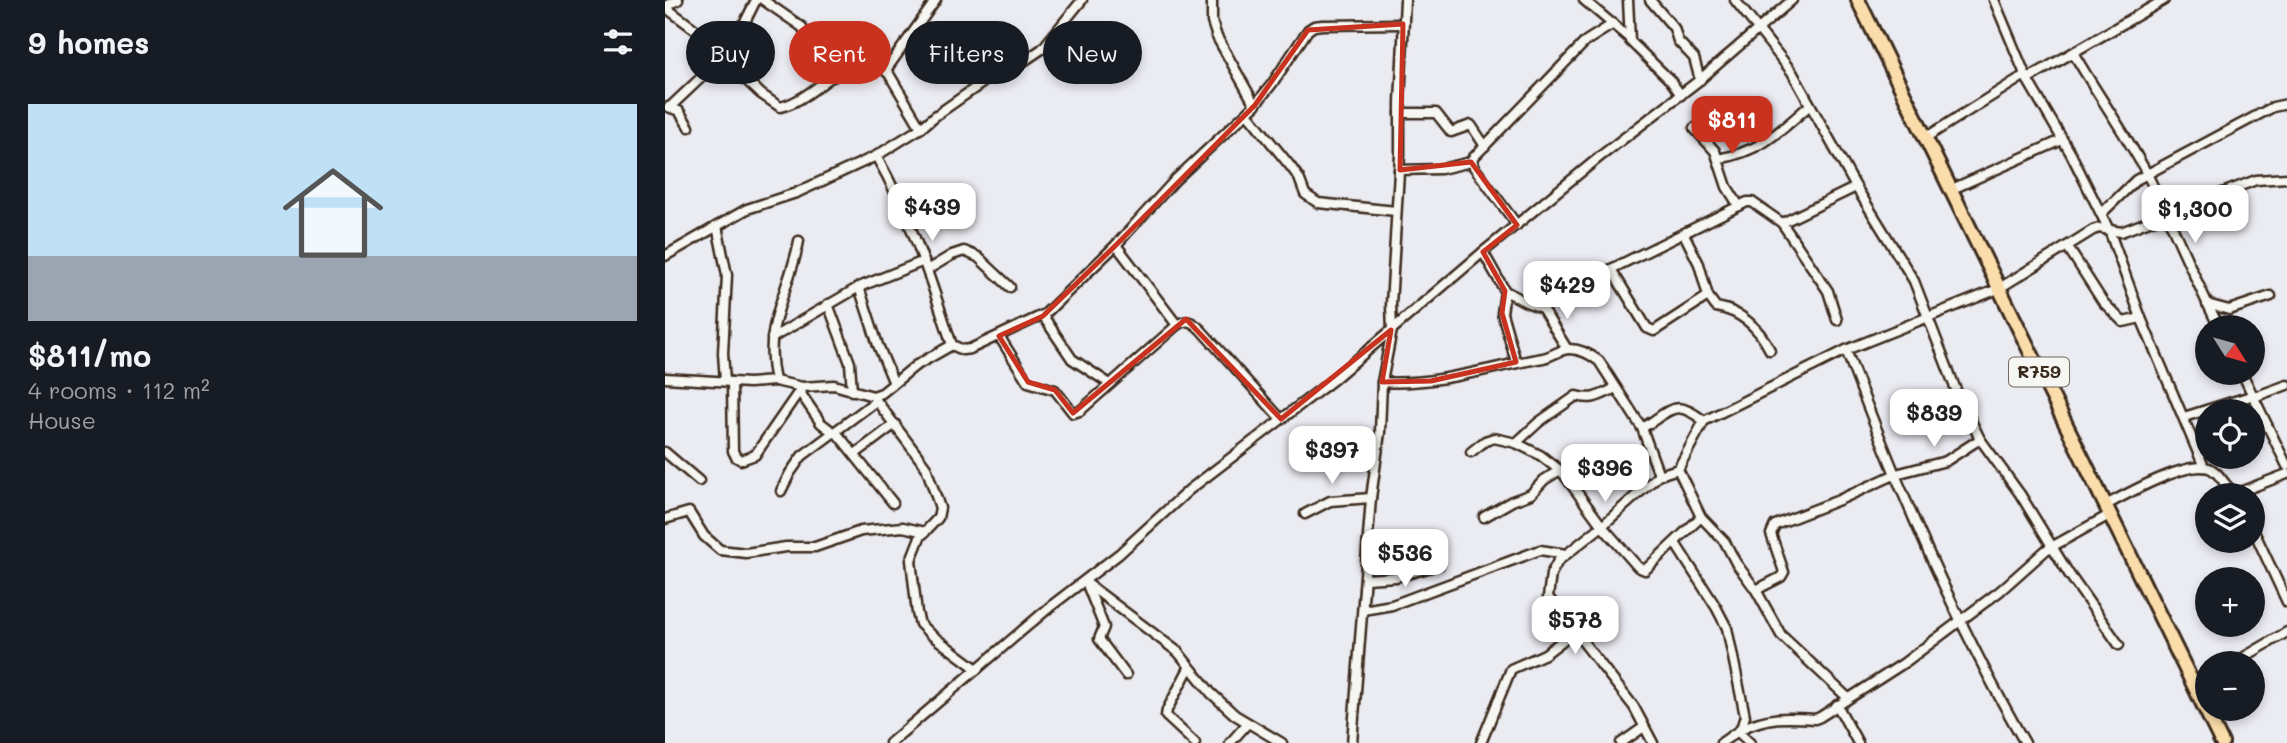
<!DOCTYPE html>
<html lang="en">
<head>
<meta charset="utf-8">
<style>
	:root { --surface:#171b24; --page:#20242c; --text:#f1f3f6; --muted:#9ea1a6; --accent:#c8321e }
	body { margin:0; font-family:Mali,sans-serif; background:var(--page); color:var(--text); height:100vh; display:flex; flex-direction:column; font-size:26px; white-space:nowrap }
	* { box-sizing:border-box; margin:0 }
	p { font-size:23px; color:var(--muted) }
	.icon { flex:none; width:38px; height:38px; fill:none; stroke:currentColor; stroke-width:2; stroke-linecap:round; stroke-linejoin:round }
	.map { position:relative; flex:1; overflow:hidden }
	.panel { display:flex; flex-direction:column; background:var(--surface); width:665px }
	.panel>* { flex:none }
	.top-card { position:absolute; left:21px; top:21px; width:665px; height:63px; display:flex; gap:14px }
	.needle { width:46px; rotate:127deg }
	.controls { position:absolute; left:1530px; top:315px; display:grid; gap:14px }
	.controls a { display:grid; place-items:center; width:70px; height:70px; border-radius:50%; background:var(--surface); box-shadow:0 4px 10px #0003; font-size:35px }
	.price { position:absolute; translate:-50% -60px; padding:0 16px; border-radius:14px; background:#fff; color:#222; font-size:23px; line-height:46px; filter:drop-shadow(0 2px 4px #0008) }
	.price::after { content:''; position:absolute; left:50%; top:42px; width:21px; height:16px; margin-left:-10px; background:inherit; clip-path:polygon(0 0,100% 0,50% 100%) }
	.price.on { background:var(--accent); color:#fff }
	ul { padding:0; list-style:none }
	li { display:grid; align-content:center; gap:14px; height:371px; padding:0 28px }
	li span { display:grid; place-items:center; height:217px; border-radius:0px; color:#555 }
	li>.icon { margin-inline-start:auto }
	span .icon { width:126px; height:126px; fill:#fffc; stroke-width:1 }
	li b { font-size:30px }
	h2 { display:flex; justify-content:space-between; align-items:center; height:84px; padding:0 28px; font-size:30px }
	.pill { padding:0 24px; border-radius:32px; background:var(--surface); box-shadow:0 4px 10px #0003; font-size:24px; line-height:63px }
	.pill.on { background:var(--accent); color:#fff }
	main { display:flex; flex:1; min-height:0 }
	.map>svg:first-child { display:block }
</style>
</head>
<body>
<main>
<section class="panel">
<h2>9 homes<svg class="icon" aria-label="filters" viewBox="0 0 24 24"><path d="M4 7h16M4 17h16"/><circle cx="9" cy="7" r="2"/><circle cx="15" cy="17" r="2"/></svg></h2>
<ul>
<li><span style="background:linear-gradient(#bfe0f5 70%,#9aa5b1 0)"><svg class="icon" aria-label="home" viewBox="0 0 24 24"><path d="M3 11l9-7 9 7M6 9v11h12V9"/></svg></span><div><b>$811/mo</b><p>4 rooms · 112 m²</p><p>House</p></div></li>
</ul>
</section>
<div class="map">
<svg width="1622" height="743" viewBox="0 0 1622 743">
	<rect width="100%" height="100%" fill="#ebebf2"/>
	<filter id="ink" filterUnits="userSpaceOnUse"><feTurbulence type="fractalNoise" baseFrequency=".0143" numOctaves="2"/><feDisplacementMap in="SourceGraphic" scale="14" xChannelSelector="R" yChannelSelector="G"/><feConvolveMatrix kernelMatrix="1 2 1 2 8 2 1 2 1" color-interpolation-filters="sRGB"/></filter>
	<g filter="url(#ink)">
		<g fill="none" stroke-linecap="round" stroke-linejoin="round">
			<defs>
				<g id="minor">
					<polyline points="98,0 137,27 168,77"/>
					<polyline points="547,0 547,22 552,37 590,105"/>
					<polyline points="919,0 964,38"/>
					<polyline points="963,0 965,41 1005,80 1016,95"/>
					<polyline points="985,0 1009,28 1013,41 1029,58 1035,80"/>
					<polyline points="1070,0 1127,72 1191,187 1249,281 1291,390 1315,439 1355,494 1404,574 1454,645"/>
					<polyline points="1329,0 1362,79 1406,154 1444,230 1476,318 1539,467"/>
					<polyline points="0,6 13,0"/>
					<path d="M 0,7 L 55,48 L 80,79 L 96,94 L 115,107 C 146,101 178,58 206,58 L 224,74 L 256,128"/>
					<polyline points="58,52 81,20 91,0"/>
					<path d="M 1409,54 C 1432,94 1459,131 1481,172 C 1507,223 1528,276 1554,327"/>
					<polyline points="221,70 271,0"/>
					<polyline points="1362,79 1499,0"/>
					<polyline points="3,107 14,111 24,127"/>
					<polyline points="5,107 60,55"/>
					<polyline points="582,113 626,167 634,178 640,194 653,203 731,211"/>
					<polyline points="735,113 771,113 786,132 806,125 820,146"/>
					<polyline points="1029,128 1050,151 1062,187 1074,206"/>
					<polyline points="1260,138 1360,75"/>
					<path d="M 211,156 C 245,214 266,281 287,345"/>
					<path d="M 1053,159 C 1096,151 1113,133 1145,105"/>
					<polyline points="734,170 776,169 806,162"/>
					<polyline points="1285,190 1397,140"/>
					<polyline points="1437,213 1471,180 1608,107 1622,104"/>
					<polyline points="1117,223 1191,187"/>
					<polyline points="852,225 809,167 807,159 921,41 948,24"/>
					<polyline points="52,226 62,275 58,353 60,381"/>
					<path d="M 1019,234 L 1034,264 L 1043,296 L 1051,307 C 1076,311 1094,328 1105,350"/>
					<polyline points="451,245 512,325"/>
					<polyline points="1402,246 1438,302 1458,322 1476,318"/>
					<polyline points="818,252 840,291 861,302 877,308 932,276 1082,202 1087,202 1117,223 1163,291 1172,320"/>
					<polyline points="0,256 82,209 131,193 211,156 256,128 270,116 323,79 347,69 377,49 417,0"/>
					<polyline points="946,269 982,328 989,331 1043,296"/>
					<polyline points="262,270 287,255 299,251 313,257 345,287"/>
					<polyline points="194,287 213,345 228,381"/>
					<polyline points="840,291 837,313 851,362"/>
					<polyline points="163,304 185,363 187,391"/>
					<polyline points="1542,304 1564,310 1606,296"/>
					<polyline points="877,308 902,349"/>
					<polyline points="378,316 407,359 445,384"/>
					<path d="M 334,336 L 363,382 L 390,390 L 408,413 L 415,411 L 512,325 C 522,318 528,322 536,330 L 616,419"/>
					<polyline points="107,338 194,287 259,261"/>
					<path d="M 1181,350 C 1232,485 1288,618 1360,743"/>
					<polyline points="1577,373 1622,466"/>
					<polyline points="0,378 84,383 110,381 137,387 169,385 208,396 217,393 250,366 287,345 298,350 305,349 380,314 451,245 510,180 590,105 607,84 643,30 649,26 657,25 738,24"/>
					<path d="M 110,381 C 97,325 124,293 134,241"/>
					<polyline points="67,382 68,451 71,457 76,460 90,455 137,387"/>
					<path d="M 717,382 C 771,386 825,367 878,358 C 887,356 896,349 904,349 C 915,349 925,354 934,361 L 977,428 L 994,475"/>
					<polyline points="134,391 156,423 169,433"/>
					<polyline points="208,396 261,467 275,508 273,518 255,537 246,560 252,613 255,624 265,634 312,669"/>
					<polyline points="1589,397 1622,385"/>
					<polyline points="1519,417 1589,395"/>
					<path d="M 977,428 C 1006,411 1009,397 1039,421"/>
					<polyline points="171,432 228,503"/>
					<path d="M 851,443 L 874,422 L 911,396 C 929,401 935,395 951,388"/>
					<polyline points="0,452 34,481"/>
					<polyline points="806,452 820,441 829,438 851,443 875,455 897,472 937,526 973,567 980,570 1036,517"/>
					<polyline points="190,454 230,424"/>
					<polyline points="116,491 125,473 137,456 211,401"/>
					<path d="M 1441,505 C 1462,494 1520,461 1544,468 C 1557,473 1559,489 1572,493 L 1622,474"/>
					<polyline points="640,514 665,501 706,498"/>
					<polyline points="819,517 847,501 866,494 879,480 895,470"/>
					<polyline points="0,519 24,512 39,536 55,550 81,553 121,547 150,547 196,531 238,527 260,532"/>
					<polyline points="1587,527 1622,602"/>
					<polyline points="1010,543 1051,607 1062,628 1080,716 1076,729 1056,743"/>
					<polyline points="701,579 731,577 774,565"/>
					<polyline points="420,582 513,652 546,693 570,715 617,743"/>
					<polyline points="423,587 439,627 434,639 461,675"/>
					<polyline points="1091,590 1116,577 1119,572 1106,534 1110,525 1174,500 1231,474 1281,461 1315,439"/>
					<polyline points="698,610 727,605 875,550 901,554"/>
					<polyline points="1569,663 1622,632"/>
					<polyline points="524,668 502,710 501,716 530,743"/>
					<polyline points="1529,687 1542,680"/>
					<polyline points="1183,698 1116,635 1091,590 1071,563 1060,542 1036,517 1013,469 1039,421 1181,350 1333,289 1428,230 1434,228 1456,232 1591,180 1622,178"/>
					<polyline points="1172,705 1193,743"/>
					<path d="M 1076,729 C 1103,716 1121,717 1150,719 L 1155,717 L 1239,663 L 1335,591 L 1381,550 L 1446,514"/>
					<polyline points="1073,732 1085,743"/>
					<polyline points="225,743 386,606 454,554 524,490 669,379 818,252 937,155 1032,82 1127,0"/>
					<polyline points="565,743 582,724"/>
					<polyline points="687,743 706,498 715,432 717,382 727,330 726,305 735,155 735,102 740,0"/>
					<polyline points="816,743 846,669 880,654 910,631"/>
					<polyline points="956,743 979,727"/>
					<polyline points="988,743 969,707 883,597 886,574 893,561 937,526 994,475 1013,469"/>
				</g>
				<polyline id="primary" points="1193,0 1557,743"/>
			</defs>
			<!-- minor casing -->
			<use href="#minor" stroke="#3b2a1e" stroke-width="13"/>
			<!-- primary casing -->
			<use href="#primary" stroke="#3b2a1e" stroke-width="18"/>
			<!-- minor -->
			<use href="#minor" stroke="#f6f6f2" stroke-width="8"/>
			<!-- primary -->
			<use href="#primary" stroke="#fbddab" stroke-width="12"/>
		</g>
	</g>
	<!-- marked area -->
	<path fill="none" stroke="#c8321e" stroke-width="5" stroke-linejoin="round" d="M 738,24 L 735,170 L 806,162 L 852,225 L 818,252 L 840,291 L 837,313 L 851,362 L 766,381 L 717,382 L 726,330 L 616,419 L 521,319 L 408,413 L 390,390 L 363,382 L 334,336 L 378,316 L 451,245 L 590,105 L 643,30 Z"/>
	<g text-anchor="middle" stroke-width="5" stroke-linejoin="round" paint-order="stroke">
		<!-- shield labels -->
		<rect fill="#f6f6f2" stroke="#73675e" stroke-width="2" x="1344" y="357.5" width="60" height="29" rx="5"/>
		<g font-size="18" font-weight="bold" fill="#3b2a1e">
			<text x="1374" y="378">R759</text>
		</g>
	</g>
</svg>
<div class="controls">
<a><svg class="needle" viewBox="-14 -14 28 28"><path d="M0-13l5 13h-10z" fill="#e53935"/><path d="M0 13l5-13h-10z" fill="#9ea1a6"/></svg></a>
<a><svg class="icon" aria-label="locate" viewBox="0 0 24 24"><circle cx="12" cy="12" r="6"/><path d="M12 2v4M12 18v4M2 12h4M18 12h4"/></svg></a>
<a><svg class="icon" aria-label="layers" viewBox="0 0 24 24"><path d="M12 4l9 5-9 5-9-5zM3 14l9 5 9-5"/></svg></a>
<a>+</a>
<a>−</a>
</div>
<b class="price on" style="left:1067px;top:156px">$811</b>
<b class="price" style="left:267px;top:243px">$439</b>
<b class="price" style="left:1530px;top:245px">$1,300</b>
<b class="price" style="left:902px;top:321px">$429</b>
<b class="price" style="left:1269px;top:449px">$839</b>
<b class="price" style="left:667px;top:486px">$397</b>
<b class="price" style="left:940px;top:504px">$396</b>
<b class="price" style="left:740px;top:589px">$536</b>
<b class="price" style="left:910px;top:656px">$578</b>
<div class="top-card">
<a class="pill">Buy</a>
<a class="pill on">Rent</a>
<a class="pill">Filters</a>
<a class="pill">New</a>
</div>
</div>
</main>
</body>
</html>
